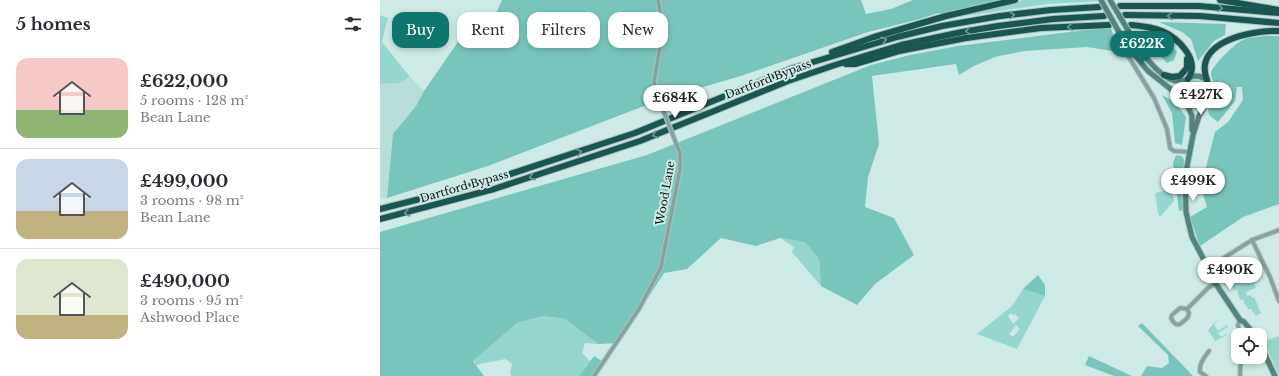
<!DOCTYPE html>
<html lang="en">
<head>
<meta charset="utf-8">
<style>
	:root { --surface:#fff; --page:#f7f7f7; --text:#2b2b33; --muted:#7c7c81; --line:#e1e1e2; --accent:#0f766e }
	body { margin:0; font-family:"Libre Baskerville",serif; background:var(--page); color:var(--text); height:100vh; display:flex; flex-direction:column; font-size:15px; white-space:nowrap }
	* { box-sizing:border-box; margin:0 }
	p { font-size:13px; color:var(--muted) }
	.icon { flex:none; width:22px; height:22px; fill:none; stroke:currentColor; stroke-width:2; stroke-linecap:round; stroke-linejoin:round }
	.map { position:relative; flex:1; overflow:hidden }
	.panel { display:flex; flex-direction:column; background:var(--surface); width:380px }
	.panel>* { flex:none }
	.guide { position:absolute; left:12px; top:12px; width:380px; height:36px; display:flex; gap:8px }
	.fabs { position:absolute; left:851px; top:328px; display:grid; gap:8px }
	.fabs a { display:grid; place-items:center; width:36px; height:36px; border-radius:8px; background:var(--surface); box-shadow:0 2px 6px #0003; font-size:20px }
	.price { position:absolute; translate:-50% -34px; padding:0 9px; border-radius:14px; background:#fff; color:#222; font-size:13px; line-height:26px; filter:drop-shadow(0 1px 2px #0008) }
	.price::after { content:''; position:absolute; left:50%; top:24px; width:12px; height:9px; margin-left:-6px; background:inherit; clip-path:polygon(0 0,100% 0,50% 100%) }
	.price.active { background:var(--accent); color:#fff }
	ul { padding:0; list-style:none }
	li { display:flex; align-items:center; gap:12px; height:100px; padding:0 16px }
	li+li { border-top:1px solid var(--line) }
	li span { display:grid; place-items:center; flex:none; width:112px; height:80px; border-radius:12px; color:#555 }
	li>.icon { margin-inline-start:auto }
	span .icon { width:48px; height:48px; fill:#fffc; stroke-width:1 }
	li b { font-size:17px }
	h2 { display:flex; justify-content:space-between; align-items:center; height:48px; padding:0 16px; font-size:17px }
	.chip { padding:0 14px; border-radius:12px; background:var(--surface); box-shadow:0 2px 6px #0003; font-size:14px; line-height:36px }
	.chip.active { background:var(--accent); color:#fff }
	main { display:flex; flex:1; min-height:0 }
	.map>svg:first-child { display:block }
</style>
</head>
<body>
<main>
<section class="panel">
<h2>5 homes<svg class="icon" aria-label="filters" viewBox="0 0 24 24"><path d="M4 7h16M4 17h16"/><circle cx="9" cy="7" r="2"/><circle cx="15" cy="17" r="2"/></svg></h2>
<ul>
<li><span style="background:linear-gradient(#f6c9c9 65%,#8fb573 0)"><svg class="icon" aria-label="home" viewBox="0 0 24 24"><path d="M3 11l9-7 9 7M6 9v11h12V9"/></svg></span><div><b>£622,000</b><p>5 rooms · 128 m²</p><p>Bean Lane</p></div></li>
<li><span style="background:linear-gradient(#c9d6e8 65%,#c2b280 0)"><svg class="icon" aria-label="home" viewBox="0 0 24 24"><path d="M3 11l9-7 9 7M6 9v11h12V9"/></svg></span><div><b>£499,000</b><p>3 rooms · 98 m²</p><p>Bean Lane</p></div></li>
<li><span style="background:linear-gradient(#dfe7d0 70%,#c2b280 0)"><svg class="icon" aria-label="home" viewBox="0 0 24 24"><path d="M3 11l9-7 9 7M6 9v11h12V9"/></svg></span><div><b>£490,000</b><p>3 rooms · 95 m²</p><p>Ashwood Place</p></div></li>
</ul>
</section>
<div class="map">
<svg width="899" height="376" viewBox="0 0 899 376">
	<rect width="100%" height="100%" fill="#ceeae6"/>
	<!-- built -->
	<polygon fill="#b8ded9" points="30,77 44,91 36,106 13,134 7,198 0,198 0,84 20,83"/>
	<!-- green -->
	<g fill="#95d7cf" fill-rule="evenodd">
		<polygon points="644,0 737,0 667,4 578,17 577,16"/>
		<polygon points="0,15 8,18 2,42 30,77 20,83 0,84"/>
		<circle cx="815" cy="91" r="11"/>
		<polygon points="792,189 794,201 780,217 778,213 775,193"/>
		<polygon points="400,238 425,242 439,259 441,286 412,252 414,247"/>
		<polygon points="862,261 865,265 863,266 864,269 867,268 876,288 866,292 867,296 871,295 872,298 874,297 881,313 876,316 871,309 868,309 866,305 865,305 863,299 860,300 857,290 854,290 844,270 853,267 852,264"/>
		<path d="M 643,289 L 665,296 L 637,349 L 597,334 L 632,306 ZM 631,313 L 633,315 L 635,314 L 639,318 L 633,324 L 628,316 ZM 636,325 L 640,329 L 633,337 L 629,334 Z"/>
		<polygon points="163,316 185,319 218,344 205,343 202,353 210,361 199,376 131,376 130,373 132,364 125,359 96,365 94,360 137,323"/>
		<polygon points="843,318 834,324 838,331 847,325 848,327 838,333 841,337 846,334 847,335 835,341 828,330 834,323"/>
		<polygon points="899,336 899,375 885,344 885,341"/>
	</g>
	<!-- forest -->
	<g fill="#78c5bc">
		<polygon points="122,0 481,0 486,14 511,9 533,0 619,0 565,14 558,13 540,19 488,32 361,76 285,98 108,166 7,198 13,134 36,106 44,91 80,39 102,45"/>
		<polygon points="779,22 846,24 845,35 834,41 818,61 811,39 802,32"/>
		<polygon points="731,28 736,45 740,46 742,49 739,52 707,47 644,51 615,57 594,66 579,75 576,64 492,76 499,144 488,177 485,207 514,218 534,255 495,284 477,305 441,286 439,259 425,242 400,238 376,246 341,238 307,269 284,273 239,343 218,344 185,319 163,316 137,323 93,361 104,376 0,376 0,232 267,155 491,65 530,55 578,46 713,29"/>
		<path d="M 884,36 L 899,36 L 899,204 L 863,217 L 820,246 L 810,217 L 827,207 L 821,187 L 835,132 L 848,122 L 863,100 L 862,87 L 857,87 L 855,101 L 838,122 L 829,115 L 828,109 L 832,105 L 837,88 C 835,84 831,78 831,73 C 832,66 856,42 863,40 C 869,37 878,37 884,36 Z"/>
		<polygon points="777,37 790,44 797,52 794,60 787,63 770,44 770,39"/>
		<polygon points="782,95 795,102 806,117 802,145 795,143 792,113"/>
		<polygon points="796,155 802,156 804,160 803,173 803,210 799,211 793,163"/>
		<polygon points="658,275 665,285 665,296 643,289"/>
		<polygon points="762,323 813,376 761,376 767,366 782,368 789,363 788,355 758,326"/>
		<polygon points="214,356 222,361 212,376 199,376"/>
		<polygon points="709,356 752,376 734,376 705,365"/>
	</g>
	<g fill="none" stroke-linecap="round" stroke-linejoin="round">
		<defs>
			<g id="street">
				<polyline points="278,0 283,29 274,82 280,102"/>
				<polyline points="744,49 774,98 787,129 790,148 794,151 809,152"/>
				<polyline points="872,240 890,277 899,301"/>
				<polyline points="827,266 831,266 872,240 899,230"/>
				<path d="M 800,308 L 807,309 L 809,313 L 808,317 C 802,323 797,330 791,318 L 792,315 Z"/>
				<polyline points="807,309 828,288 835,284"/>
				<polyline points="860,320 858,325 860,335"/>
				<polyline points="214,376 259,309 281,267 300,169 300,153 296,143"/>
				<path d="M 826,376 L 820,372 C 819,363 824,358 829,351"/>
				<polyline points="860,376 861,357"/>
			</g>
			<g id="secondary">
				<polyline points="744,41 753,53 768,71 802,98"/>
				<path d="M 755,42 C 764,56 787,88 805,80"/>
				<circle cx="816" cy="91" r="15"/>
				<polyline points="829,99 819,116 813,135 805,177 806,212 812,237 824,260 830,275 860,320 864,322 875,335"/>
				<polyline points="807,104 812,116 812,130"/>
				<polyline points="880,344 895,376"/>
			</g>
			<g id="highway">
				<polyline points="840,0 899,10"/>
				<polyline points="740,6 819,6 899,13"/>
				<polyline points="745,15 820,16 899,23"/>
				<path d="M 751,25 C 761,26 772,27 782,31 C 798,38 821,60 808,79"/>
				<polyline points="452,52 494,37 566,16 635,0"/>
				<polyline points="466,64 475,64 519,51 586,38 661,28 729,25"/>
				<polyline points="784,75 792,77 800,76 807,68 807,59"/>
				<path d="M 827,80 C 812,41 873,30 899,31"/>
				<polyline points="0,209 103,183 255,133 413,68 517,37 562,26 620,16 671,10 719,7"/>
				<polyline points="0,219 114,189 260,141 408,81 455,65 521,45 582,32 618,26 673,19 724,16"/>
			</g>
		</defs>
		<!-- street casing -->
		<use href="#street" stroke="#abc3c0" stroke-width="5.5"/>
		<!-- secondary casing -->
		<use href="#secondary" stroke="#abc3c0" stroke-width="7"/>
		<!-- highway casing -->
		<use href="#highway" stroke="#abc3c0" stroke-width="8"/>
		<!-- street -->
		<use href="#street" stroke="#84a29e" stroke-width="3.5"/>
		<!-- secondary -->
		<use href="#secondary" stroke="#53837d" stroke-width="5"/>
		<!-- highway -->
		<use href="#highway" stroke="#195651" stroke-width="6"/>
		<defs>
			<polyline id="street-bridge" points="280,102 296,143"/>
			<g id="secondary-bridge">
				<polyline points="721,0 744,41"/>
				<polyline points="730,0 755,42"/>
			</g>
		</defs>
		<!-- street-bridge casing -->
		<use href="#street-bridge" stroke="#abc3c0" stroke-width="5.5" stroke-linecap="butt"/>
		<!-- secondary-bridge casing -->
		<use href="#secondary-bridge" stroke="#abc3c0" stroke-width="7" stroke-linecap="butt"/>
		<!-- street-bridge -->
		<use href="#street-bridge" stroke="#84a29e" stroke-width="3.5"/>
		<!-- secondary-bridge -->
		<use href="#secondary-bridge" stroke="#53837d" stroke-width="5"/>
	</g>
	<!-- one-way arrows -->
	<defs><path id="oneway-chevron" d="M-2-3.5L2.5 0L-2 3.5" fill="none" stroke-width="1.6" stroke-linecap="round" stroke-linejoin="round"/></defs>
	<g stroke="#6a9994">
		<use href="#oneway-chevron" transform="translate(840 8) rotate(5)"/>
		<use href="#oneway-chevron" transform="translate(632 15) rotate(-7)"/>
		<use href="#oneway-chevron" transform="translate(790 16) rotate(-179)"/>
		<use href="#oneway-chevron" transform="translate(690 27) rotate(178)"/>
		<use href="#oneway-chevron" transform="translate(588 31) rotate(171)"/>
		<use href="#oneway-chevron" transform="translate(504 40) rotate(-17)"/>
		<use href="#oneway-chevron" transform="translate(275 135) rotate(160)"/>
		<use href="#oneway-chevron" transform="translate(199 152) rotate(-18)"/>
		<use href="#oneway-chevron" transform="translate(152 177) rotate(162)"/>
		<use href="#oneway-chevron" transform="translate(27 213) rotate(166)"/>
	</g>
	<g text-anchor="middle" stroke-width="4" stroke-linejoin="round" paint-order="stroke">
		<!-- street labels -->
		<g font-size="11" fill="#0a1413" stroke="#ceeae6">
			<text transform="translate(388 79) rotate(-21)" y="4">Dartford Bypass</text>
			<text transform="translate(84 186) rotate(-16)" y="4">Dartford Bypass</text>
			<text transform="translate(285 193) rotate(-80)" y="4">Wood Lane</text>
		</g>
	</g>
</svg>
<div class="fabs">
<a><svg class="icon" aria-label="locate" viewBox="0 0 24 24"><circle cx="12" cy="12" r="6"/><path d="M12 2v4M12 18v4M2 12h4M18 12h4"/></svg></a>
</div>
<b class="price active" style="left:762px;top:65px">£622K</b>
<b class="price" style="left:821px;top:116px">£427K</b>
<b class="price" style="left:295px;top:119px">£684K</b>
<b class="price" style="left:813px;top:202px">£499K</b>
<b class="price" style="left:850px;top:291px">£490K</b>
<div class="guide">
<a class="chip active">Buy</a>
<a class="chip">Rent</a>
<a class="chip">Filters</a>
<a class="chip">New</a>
</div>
</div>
</main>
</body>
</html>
